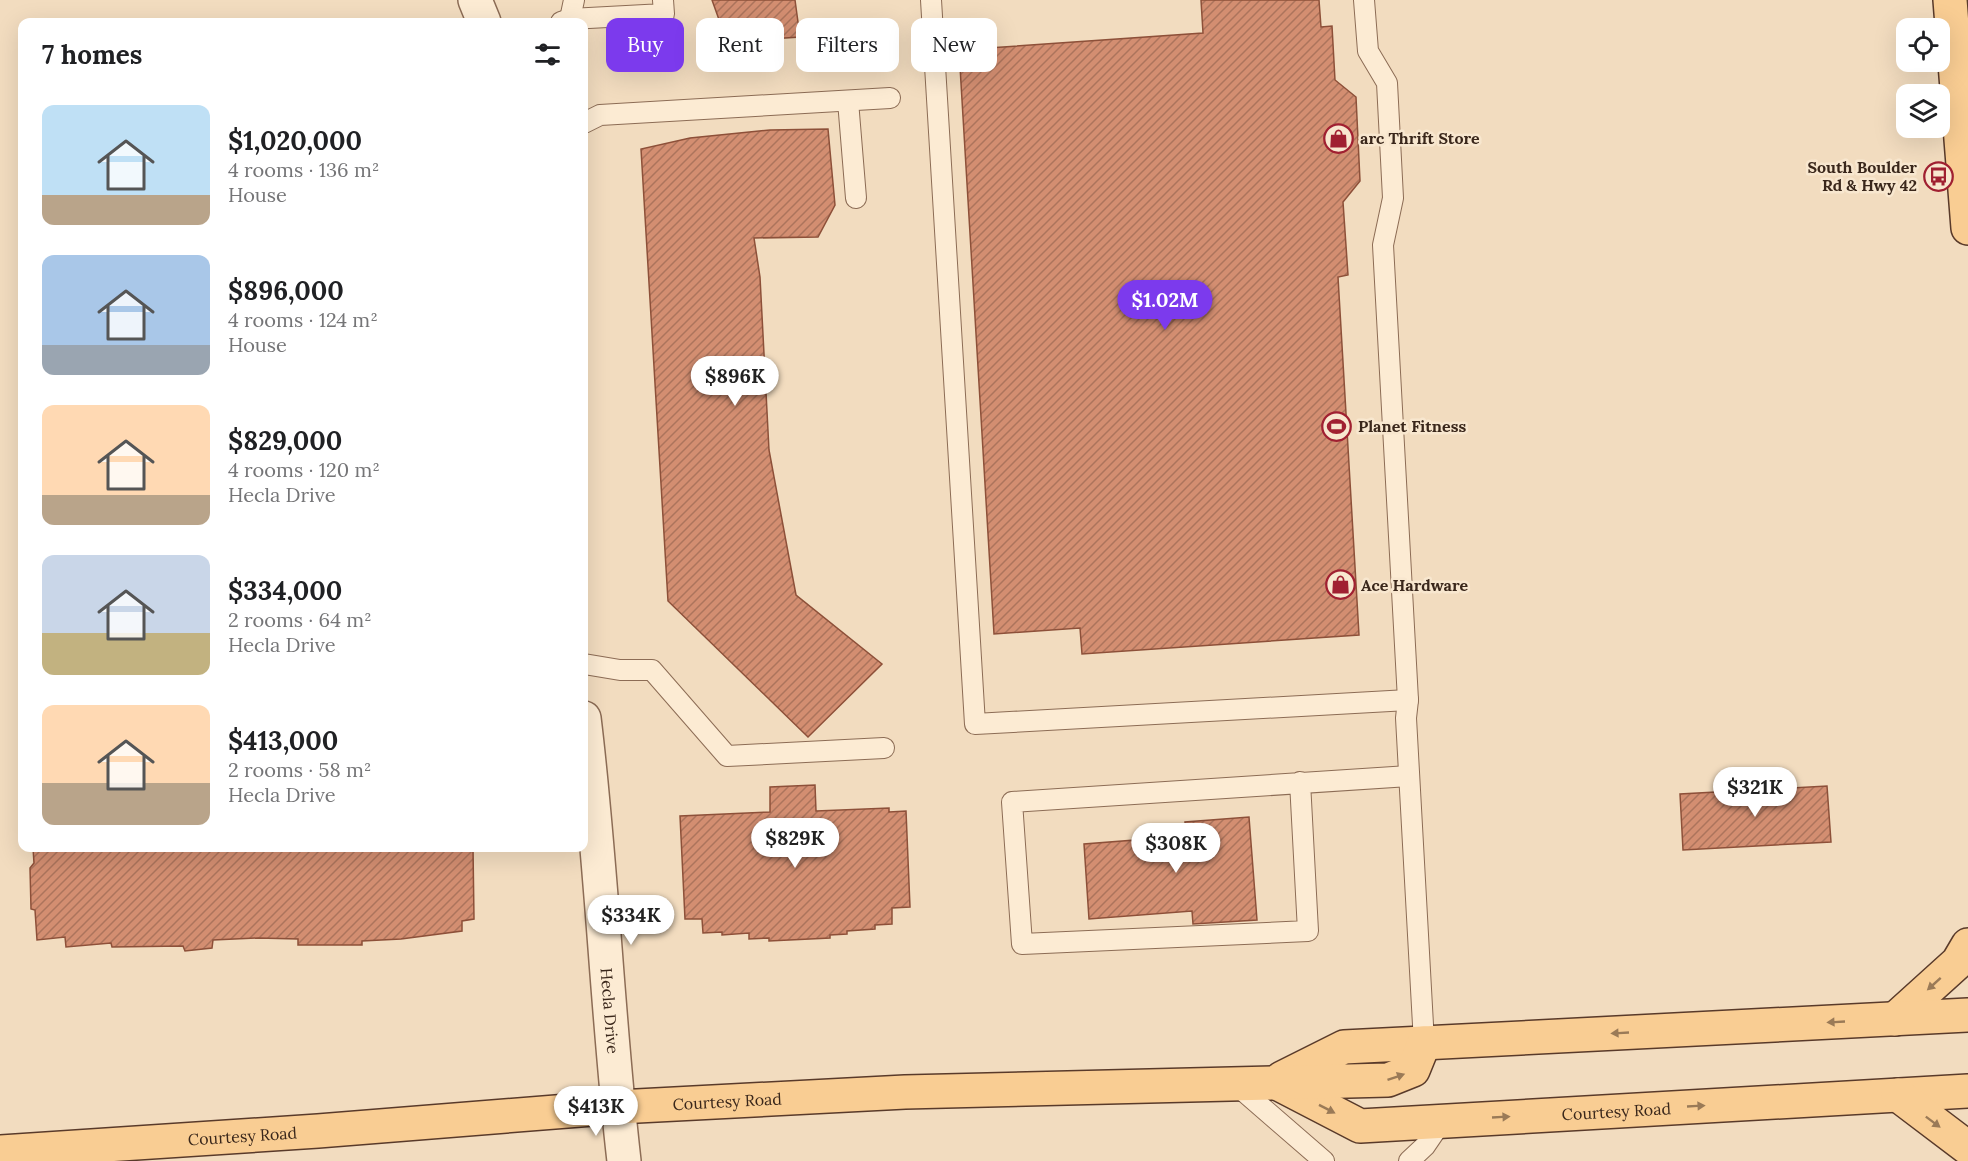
<!DOCTYPE html>
<html lang="en">
<head>
<meta charset="utf-8">
<style>
	:root { --surface:#fff; --page:#f6f6f6; --text:#202124; --muted:#757577; --accent:#7c3aed }
	body { margin:0; font-family:Lora,serif; background:var(--page); color:var(--text); height:100vh; display:flex; flex-direction:column; font-size:22px; white-space:nowrap }
	* { box-sizing:border-box; margin:0 }
	p { font-size:20px; color:var(--muted) }
	.icon { flex:none; width:33px; height:33px; fill:none; stroke:currentColor; stroke-width:2; stroke-linecap:round; stroke-linejoin:round }
	.map { position:relative; flex:1; overflow:hidden }
	.drawer { position:absolute; left:18px; top:18px; width:570px; height:834px; display:flex; flex-direction:column; background:var(--surface); border-radius:12px; box-shadow:0 6px 24px #0002 }
	.drawer>* { flex:none }
	.top-card { position:absolute; left:606px; top:18px; width:570px; height:54px; display:flex; gap:12px }
	.controls { position:absolute; left:1896px; top:18px; display:grid; gap:12px }
	.controls a { display:grid; place-items:center; width:54px; height:54px; border-radius:12px; background:var(--surface); box-shadow:0 6px 24px #0002; font-size:30px }
	.price { position:absolute; translate:-50% -51px; padding:0 14px; border-radius:21px; background:#fff; color:#222; font-size:20px; line-height:39px; filter:drop-shadow(0 2px 3px #0008) }
	.price::after { content:''; position:absolute; left:50%; top:36px; width:18px; height:14px; margin-left:-9px; background:inherit; clip-path:polygon(0 0,100% 0,50% 100%) }
	.price.current { background:var(--accent); color:#fff }
	ul { padding:0; list-style:none }
	li { display:flex; align-items:center; gap:18px; height:150px; padding:0 24px }
	li span { display:grid; place-items:center; flex:none; width:168px; height:120px; border-radius:12px; color:#555 }
	li>.icon { margin-inline-start:auto }
	span .icon { width:72px; height:72px; fill:#fffc; stroke-width:1 }
	li b { font-size:26px }
	h2 { display:flex; justify-content:space-between; align-items:center; height:72px; padding:0 24px; font-size:26px }
	.tag { padding:0 21px; border-radius:12px; background:var(--surface); box-shadow:0 6px 24px #0002; font-size:21px; line-height:54px }
	.tag.current { background:var(--accent); color:#fff }
	.map>svg:first-child { display:block }
</style>
</head>
<body>
<div class="map">
<svg width="1968" height="1161" viewBox="0 0 1968 1161">
	<defs>
		<pattern id="building-hatch" width="6" height="6" patternUnits="userSpaceOnUse" patternTransform="scale(1.5)"><rect width="6" height="6" fill="#d38e71"/><path d="M-1 1l2-2M0 6l6-6M5 7l2-2" fill="none" stroke="#ac745c"/></pattern>
	</defs>
	<rect width="100%" height="100%" fill="#f2dcbf"/>
	<!-- building -->
	<g fill="url(#building-hatch)" stroke="#8d5039" stroke-width="1.5">
		<polygon points="712,0 795,0 800,37 727,42"/>
		<polygon points="1201,0 1319,0 1321,27 1332,26 1335,80 1356,97 1360,181 1343,202 1348,275 1338,277 1359,635 1082,654 1080,628 994,634 959,50 1203,33"/>
		<polygon points="828,129 835,205 818,237 754,238 760,277 769,450 796,595 882,664 808,737 668,601 641,149 690,138 770,130"/>
		<polygon points="815,785 816,811 889,808 889,812 906,811 910,907 892,908 892,924 875,925 875,929 847,931 847,934 830,935 830,938 769,941 769,938 749,939 749,933 722,935 722,932 703,933 702,919 685,919 680,816 770,812 770,787"/>
		<polygon points="1827,786 1831,842 1683,850 1680,794"/>
		<polygon points="1249,817 1257,920 1193,924 1192,911 1089,919 1084,844 1186,836 1185,822"/>
		<polygon points="33,848 224,848 230,851 276,848 473,848 474,919 462,921 462,931 401,939 362,941 362,945 298,945 298,939 258,938 213,940 212,948 185,951 183,946 112,947 111,943 66,947 65,937 37,940 35,910 31,909 30,868 34,863"/>
	</g>
	<g fill="none" stroke-linecap="round" stroke-linejoin="round">
		<defs>
			<g id="lane">
				<polyline points="931,0 975,724 1408,700"/>
				<polyline points="1364,0 1368,51 1387,83 1393,198 1383,245 1408,700 1406,718 1424,1043"/>
				<polyline points="570,19 574,0"/>
				<polyline points="561,22 570,19 664,14 663,0"/>
				<polyline points="848,101 856,198"/>
				<polyline points="584,123 600,115 890,98"/>
				<polyline points="584,664 620,670 652,670 727,756 884,748"/>
				<polyline points="1300,782 1308,931 1022,944 1012,802 1409,776"/>
				<polyline points="1234,1083 1324,1161"/>
				<polyline points="1409,1161 1425,1146 1442,1121"/>
			</g>
			<g id="street">
				<polyline points="475,0 484,22"/>
				<path id="s1" d="M 584,718 C 602,865 607,1014 624,1161"/>
			</g>
			<g id="primary">
				<polyline points="1950,0 1968,228"/>
				<polyline points="1895,1019 1958,962 1968,945"/>
				<polyline points="1282,1078 1344,1047 1968,1015"/>
				<path id="s2" d="M 1279,1084 L 1360,1126 L 1968,1091"/>
				<polyline points="1898,1095 1968,1148"/>
				<path id="s3" d="M 0,1152 L 318,1131 L 618,1107 L 905,1092 L 1388,1080 L 1413,1070 L 1424,1043"/>
			</g>
		</defs>
		<!-- lane casing -->
		<use href="#lane" stroke="#8c6c55" stroke-width="22"/>
		<!-- street casing -->
		<use href="#street" stroke="#8c6c55" stroke-width="36"/>
		<!-- primary casing -->
		<use href="#primary" stroke="#593a2a" stroke-width="36"/>
		<!-- lane -->
		<use href="#lane" stroke="#fcebd3" stroke-width="20"/>
		<!-- street -->
		<use href="#street" stroke="#fcebd3" stroke-width="33"/>
		<!-- primary -->
		<use href="#primary" stroke="#f9cd93" stroke-width="33"/>
	</g>
	<!-- one-way arrows -->
	<defs><path id="oneway-solid" d="M-6-.8H1V-3.2L6.5 0L1 3.2V.8H-6Z" transform="scale(1.5)"/></defs>
	<g fill="#9a7a57">
		<use href="#oneway-solid" transform="translate(1934 984) rotate(138)"/>
		<use href="#oneway-solid" transform="translate(1836 1022) rotate(177)"/>
		<use href="#oneway-solid" transform="translate(1620 1033) rotate(177)"/>
		<use href="#oneway-solid" transform="translate(1396 1077) rotate(-19)"/>
		<use href="#oneway-solid" transform="translate(1696 1106) rotate(-3)"/>
		<use href="#oneway-solid" transform="translate(1327 1109) rotate(27)"/>
		<use href="#oneway-solid" transform="translate(1501 1117) rotate(-3)"/>
		<use href="#oneway-solid" transform="translate(1933 1122) rotate(37)"/>
	</g>
	<!-- icons -->
	<defs>
		<symbol id="shop-ring" viewBox="-11 -11 22 22"><circle r="9.5" fill="#f8e7cf" stroke="#a02031" stroke-width="1.5"/><path d="M-5-2.5h2.3a2.7 3.5 0 0 1 5.4 0H5L5.5 6h-11ZM-1.5-2.5h3a1.5 2.3 0 0 0-3 0Z" fill="#a02031"/></symbol>
		<symbol id="bus-ring" viewBox="-11 -11 22 22"><circle r="9.5" fill="#f8e7cf" stroke="#a02031" stroke-width="1.5"/><path d="M-5-6H5V4H4V6H2V4H-2V6H-4V4H-5ZM-3.5-4V0h7V-4ZM-3.5 1.2v1.5H-2V1.2ZM2 1.2v1.5H3.5V1.2Z" fill="#a02031"/></symbol>
		<symbol id="stadium-ring" viewBox="-11 -11 22 22"><circle r="9.5" fill="#f8e7cf" stroke="#a02031" stroke-width="1.5"/><path d="M0-5a6.5 5 0 1 0 0 10a6.5 5 0 1 0 0-10ZM-3.5-1.8h7v3.6h-7Z" fill="#a02031"/></symbol>
	</defs>
	<g fill-rule="evenodd">
		<use href="#shop-ring" x="1322" y="122" width="33" height="33"/>
		<use href="#bus-ring" x="1922" y="160" width="33" height="33"/>
		<use href="#stadium-ring" x="1320" y="410" width="33" height="33"/>
		<use href="#shop-ring" x="1324" y="568" width="33" height="33"/>
	</g>
	<g text-anchor="middle" stroke-width="5" stroke-linejoin="round" paint-order="stroke">
		<!-- poi labels -->
		<g font-size="16" font-weight="bold" fill="#3a271b" stroke="#f8e7cf" text-anchor="start">
			<text x="1360" y="144">arc Thrift Store</text>
			<text x="1917" y="173" text-anchor="end">South Boulder<tspan x="1917" dy="18">Rd &amp; Hwy 42</tspan></text>
			<text x="1358" y="432">Planet Fitness</text>
			<text x="1361" y="591">Ace Hardware</text>
		</g>
		<!-- street labels -->
		<g font-size="16" fill="#3a271b" stroke="#f8e7cf">
			<text dy="6" stroke="none"><textPath href="#s1" startOffset="294">Hecla Drive</textPath></text>
			<text dy="6" stroke="none"><textPath href="#s3" startOffset="729">Courtesy Road</textPath></text>
			<text dy="6" stroke="none"><textPath href="#s2" startOffset="348">Courtesy Road</textPath></text>
			<text dy="6" stroke="none"><textPath href="#s3" startOffset="243">Courtesy Road</textPath></text>
		</g>
	</g>
</svg>
<div class="controls">
<a><svg class="icon" aria-label="locate" viewBox="0 0 24 24"><circle cx="12" cy="12" r="6"/><path d="M12 2v4M12 18v4M2 12h4M18 12h4"/></svg></a>
<a><svg class="icon" aria-label="layers" viewBox="0 0 24 24"><path d="M12 4l9 5-9 5-9-5zM3 14l9 5 9-5"/></svg></a>
</div>
<b class="price current" style="left:1165px;top:331px">$1.02M</b>
<b class="price" style="left:735px;top:407px">$896K</b>
<b class="price" style="left:1755px;top:818px">$321K</b>
<b class="price" style="left:795px;top:869px">$829K</b>
<b class="price" style="left:1176px;top:874px">$308K</b>
<b class="price" style="left:631px;top:946px">$334K</b>
<b class="price" style="left:596px;top:1137px">$413K</b>
<div class="top-card">
<a class="tag current">Buy</a>
<a class="tag">Rent</a>
<a class="tag">Filters</a>
<a class="tag">New</a>
</div>
<section class="drawer">
<h2>7 homes<svg class="icon" aria-label="filters" viewBox="0 0 24 24"><path d="M4 7h16M4 17h16"/><circle cx="9" cy="7" r="2"/><circle cx="15" cy="17" r="2"/></svg></h2>
<ul>
<li><span style="background:linear-gradient(#bfe0f5 75%,#b9a48a 0)"><svg class="icon" aria-label="home" viewBox="0 0 24 24"><path d="M3 11l9-7 9 7M6 9v11h12V9"/></svg></span><div><b>$1,020,000</b><p>4 rooms · 136 m²</p><p>House</p></div></li>
<li><span style="background:linear-gradient(#a9c7e8 75%,#9aa5b1 0)"><svg class="icon" aria-label="home" viewBox="0 0 24 24"><path d="M3 11l9-7 9 7M6 9v11h12V9"/></svg></span><div><b>$896,000</b><p>4 rooms · 124 m²</p><p>House</p></div></li>
<li><span style="background:linear-gradient(#ffd9b3 75%,#b9a48a 0)"><svg class="icon" aria-label="home" viewBox="0 0 24 24"><path d="M3 11l9-7 9 7M6 9v11h12V9"/></svg></span><div><b>$829,000</b><p>4 rooms · 120 m²</p><p>Hecla Drive</p></div></li>
<li><span style="background:linear-gradient(#c9d6e8 65%,#c2b280 0)"><svg class="icon" aria-label="home" viewBox="0 0 24 24"><path d="M3 11l9-7 9 7M6 9v11h12V9"/></svg></span><div><b>$334,000</b><p>2 rooms · 64 m²</p><p>Hecla Drive</p></div></li>
<li><span style="background:linear-gradient(#ffd9b3 65%,#b9a48a 0)"><svg class="icon" aria-label="home" viewBox="0 0 24 24"><path d="M3 11l9-7 9 7M6 9v11h12V9"/></svg></span><div><b>$413,000</b><p>2 rooms · 58 m²</p><p>Hecla Drive</p></div></li>
</ul>
</section>
</div>
</body>
</html>
